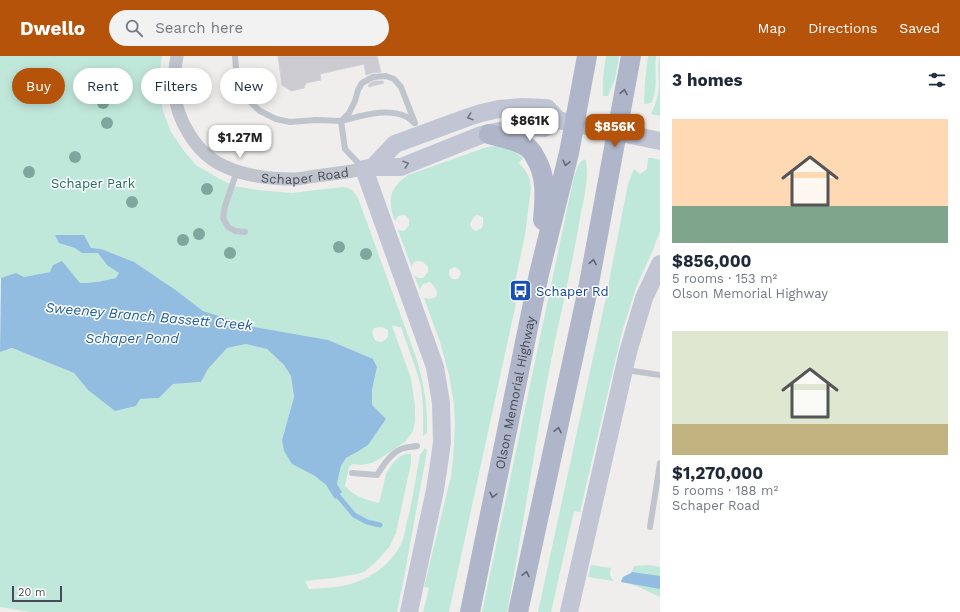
<!DOCTYPE html>
<html lang="en">
<head>
<meta charset="utf-8">
<style>
	:root { --surface:#fff; --page:#f2f2f3; --text:#1f2937; --muted:#747a83; --accent:#b45309 }
	body { margin:0; font-family:"Work Sans",sans-serif; background:var(--page); color:var(--text); height:100vh; display:flex; flex-direction:column; font-size:15px; white-space:nowrap }
	* { box-sizing:border-box; margin:0 }
	p { font-size:13px; color:var(--muted) }
	.icon { flex:none; width:22px; height:22px; fill:none; stroke:currentColor; stroke-width:2; stroke-linecap:round; stroke-linejoin:round }
	.map { position:relative; flex:1; overflow:hidden }
	.panel { display:flex; flex-direction:column; background:var(--surface); width:300px }
	.panel>* { flex:none }
	.guide { position:absolute; left:12px; top:12px; width:380px; height:36px; display:flex; gap:8px }
	.scale { position:absolute; left:12px; bottom:10px; width:50px; box-sizing:border-box; padding-left:4px; border:2px solid #484c58; border-top:0; font-size:11px; line-height:14px; white-space:nowrap; color:#484c58; -webkit-text-stroke:3px #fff; paint-order:stroke }
	.price { position:absolute; translate:-50% -34px; padding:0 9px; border-radius:8px; background:#fff; color:#222; font-size:13px; line-height:26px; filter:drop-shadow(0 1px 2px #0008) }
	.price::after { content:''; position:absolute; left:50%; top:24px; width:12px; height:9px; margin-left:-6px; background:inherit; clip-path:polygon(0 0,100% 0,50% 100%) }
	.price.on { background:var(--accent); color:#fff }
	ul { padding:0; list-style:none }
	li { display:grid; align-content:center; gap:8px; height:212px; padding:0 12px }
	li span { display:grid; place-items:center; height:124px; border-radius:0px; color:#555 }
	li>.icon { margin-inline-start:auto }
	span .icon { width:72px; height:72px; fill:#fffc; stroke-width:1 }
	li b { font-size:17px }
	h2 { display:flex; justify-content:space-between; align-items:center; height:48px; padding:0 12px; font-size:17px }
	.pill { padding:0 14px; border-radius:18px; background:var(--surface); box-shadow:0 2px 10px #0003; font-size:14px; line-height:36px }
	.pill.on { background:var(--accent); color:#fff }
	header { display:flex; align-items:center; gap:24px; box-sizing:border-box; height:56px; padding:0 20px; background:var(--accent); color:#fff }
	header strong { font-size:19px }
	nav { display:flex; gap:22px; margin-inline-start:auto; font-size:14px }
	.search { width:280px; height:36px; background:var(--page); display:flex; align-items:center; gap:10px; box-sizing:border-box; padding:0 14px; border-radius:22px; color:var(--muted); font-size:15px }
	main { display:flex; flex:1; min-height:0 }
	.map>svg:first-child { display:block }
</style>
</head>
<body>
<header>
<strong>Dwello</strong>
<div class="search"><svg class="icon" aria-label="search" viewBox="0 0 24 24"><circle cx="10" cy="10" r="6"/><path d="M15 15l6 6"/></svg>Search here</div>
<nav><a>Map</a><a>Directions</a><a>Saved</a></nav>
</header>
<main>
<div class="map">
<svg width="660" height="556" viewBox="0 0 660 556">
	<rect width="100%" height="100%" fill="#efeeed"/>
	<!-- green -->
	<g fill="#c0e8da" fill-rule="evenodd">
		<path d="M 0,0 L 162,0 L 158,27 L 163,55 L 171,76 L 184,95 L 196,109 L 218,122 L 234,130 L 257,134 L 292,137 L 342,131 C 351,131 353,135 358,142 L 417,304 C 424,328 428,352 427,377 L 423,380 C 423,363 424,344 420,327 C 415,308 407,290 401,271 L 392,270 L 411,322 L 415,350 L 415,365 L 413,375 L 406,385 L 381,402 L 372,407 L 361,409 L 353,408 L 349,411 L 345,430 C 354,440 366,444 379,447 L 386,418 C 391,409 399,396 411,398 L 411,407 L 396,477 L 390,490 L 377,505 L 364,516 L 357,518 L 334,522 L 305,525 L 309,533 C 321,532 334,532 346,529 C 370,524 395,506 403,483 C 405,476 406,469 408,462 C 413,441 416,420 420,399 L 425,392 L 427,394 L 424,412 L 403,527 L 397,556 L 31,556 L 0,551 L 0,296 L 12,292 L 74,317 L 88,334 L 140,343 L 159,342 L 173,328 L 201,326 L 208,313 L 227,292 L 246,288 L 267,293 L 284,309 L 291,320 L 294,341 L 282,384 L 292,408 L 315,420 L 326,429 L 342,436 L 337,428 L 341,410 L 346,402 L 357,396 L 372,349 L 372,334 L 377,311 L 254,271 L 203,255 L 177,235 L 101,225 L 92,227 L 80,227 L 50,216 L 24,221 L 1,222 L 0,223 ZM 382,271 L 388,274 C 389,280 387,283 382,286 L 376,285 C 373,281 371,277 374,272 Z"/>
		<path d="M 606,0 L 619,0 L 615,23 L 608,40 L 603,40 C 602,26 604,13 606,0 Z"/>
		<path d="M 648,0 L 656,0 C 654,15 659,34 651,47 L 644,48 L 645,25 Z"/>
		<path d="M 660,0 L 660,60 L 651,58 C 655,49 658,41 659,31 C 659,21 657,10 660,0 Z"/>
		<path d="M 495,90 C 505,91 515,95 523,102 L 519,107 C 527,116 530,120 531,132 L 525,179 L 511,245 L 516,247 L 449,556 L 423,556 L 429,532 L 424,531 L 451,420 L 453,403 L 455,368 L 454,348 L 449,319 L 440,286 L 424,242 L 430,243 L 436,241 C 439,235 434,230 430,226 L 423,228 L 420,234 L 414,219 L 418,222 L 423,222 L 428,216 L 428,211 L 423,206 L 417,205 L 413,207 L 412,212 L 398,174 L 404,175 L 409,169 L 409,164 L 405,159 L 398,160 L 395,165 C 387,145 389,132 408,119 L 487,91 ZM 477,159 L 483,161 L 483,167 L 482,172 L 476,175 L 472,173 L 470,168 L 474,161 ZM 454,211 L 459,213 L 461,218 L 458,223 L 452,223 L 449,219 L 449,214 Z"/>
		<polygon points="648,102 653,102 660,104 660,175 653,194 637,229 622,276 580,456 574,455 551,556 538,556 605,246 628,128 634,113 640,118 647,113"/>
		<path d="M 584,103 L 586,105 C 589,123 584,143 580,162 C 573,205 563,247 554,290 C 536,378 524,468 507,556 L 482,556 L 573,125 C 575,118 577,108 584,103 Z"/>
		<path d="M 591,509 L 611,512 C 609,518 610,521 614,525 L 588,521 Z"/>
		<path d="M 649,509 L 660,511 L 660,541 C 647,535 635,528 621,526 L 623,521 L 631,517 L 634,510 Z"/>
	</g>
	<!-- water -->
	<g fill="#93bde0">
		<path d="M 55,179 L 84,179 L 91,192 L 101,193 L 134,206 L 177,235 L 203,255 L 254,271 L 328,284 L 373,303 L 377,311 L 372,334 L 372,349 L 386,363 L 368,389 L 357,396 L 346,402 L 341,410 L 337,428 L 342,436 L 335,443 L 326,429 L 315,420 L 292,408 L 284,395 L 282,384 L 294,341 L 291,320 L 284,309 L 267,293 L 246,288 L 227,292 L 208,313 L 201,326 L 173,328 L 159,342 L 140,343 L 136,350 L 115,355 L 88,334 L 74,317 L 12,292 L 0,296 L 1,222 L 16,217 L 24,221 L 50,216 L 53,209 L 62,205 L 80,227 C 93,227 103,225 116,222 L 119,217 L 107,209 L 98,197 L 82,197 L 75,192 L 59,187 Z"/>
		<polygon points="632,516 660,520 660,533 621,526 623,521 631,517"/>
	</g>
	<g fill="none" stroke-linecap="round" stroke-linejoin="round">
		<!-- stream -->
		<polyline stroke="#93bde0" stroke-width="5" points="334,435 354,459 367,466 380,469"/>
	</g>
	<!-- building -->
	<g fill="#cbcbd1" stroke="#d2d2d8">
		<polygon points="278,0 377,0 381,16 372,17 366,19 364,8 320,18 321,24 306,27 304,32 291,35 282,29"/>
		<polygon points="374,25 383,25 384,27 369,31 368,29"/>
	</g>
	<g fill="none" stroke-linecap="round" stroke-linejoin="round">
		<!-- lane -->
		<g stroke="#c0c4cd" stroke-width="6">
			<polyline points="235,0 237,24 246,42 260,55 276,63 290,66 316,64 341,65 345,93 363,112"/>
			<polyline points="341,65 349,57 355,45 358,34 362,27 373,21 386,20 394,23 401,31 415,67"/>
			<path d="M 341,65 C 362,60 386,51 407,61 C 409,62 412,65 414,67"/>
			<polyline points="237,115 225,150 223,162 228,171 235,175 245,176"/>
			<polyline points="626,314 660,319"/>
			<path d="M 352,417 L 377,419 C 383,410 390,398 401,393 C 406,391 412,391 417,390"/>
			<polyline points="650,471 660,407"/>
		</g>
		<!-- street -->
		<path stroke="#c0c4cd" stroke-width="13" id="s1" d="M 177,0 C 175,11 173,22 174,33 C 176,64 197,99 226,111 C 248,121 271,123 295,123 C 302,123 309,121 316,120 C 332,118 348,116 364,113"/>
		<!-- secondary -->
		<g stroke="#c2c6d4" stroke-width="18">
			<polyline points="373,111 395,88 466,62 481,57 499,53 522,51 547,52 558,64 660,85"/>
			<polyline points="409,556 435,434 440,401 442,386 441,347 435,311 364,113 373,111 401,111 481,79 513,72 528,71 544,72 558,64"/>
			<polyline points="569,556 628,296 644,242 660,208"/>
		</g>
		<!-- primary -->
		<g stroke="#b0b6c9" stroke-width="20">
			<path d="M 489,78 C 501,81 516,84 527,91 C 530,93 533,97 535,101 C 547,120 545,142 543,164"/>
			<path id="s2" d="M 470,556 L 539,218 L 569,97 L 587,0"/>
			<polyline points="518,556 588,233 631,0"/>
		</g>
	</g>
	<!-- trees -->
	<g fill="#7ea89d">
		<circle cx="96" cy="21" r="6"/>
		<circle cx="103" cy="47" r="6"/>
		<circle cx="107" cy="67" r="6"/>
		<circle cx="75" cy="101" r="6"/>
		<circle cx="29" cy="116" r="6"/>
		<circle cx="207" cy="133" r="6"/>
		<circle cx="132" cy="146" r="6"/>
		<circle cx="199" cy="178" r="6"/>
		<circle cx="183" cy="184" r="6"/>
		<circle cx="339" cy="191" r="6"/>
		<circle cx="230" cy="197" r="6"/>
		<circle cx="366" cy="198" r="6"/>
	</g>
	<!-- one-way arrows -->
	<defs><path id="oneway-chevron" d="M-2-3.5L2.5 0L-2 3.5" fill="none" stroke-width="1.6" stroke-linecap="round" stroke-linejoin="round"/></defs>
	<g stroke="#626674">
		<use href="#oneway-chevron" transform="translate(624 36) rotate(-80)"/>
		<use href="#oneway-chevron" transform="translate(566 107) rotate(104)"/>
		<use href="#oneway-chevron" transform="translate(593 206) rotate(-79)"/>
		<use href="#oneway-chevron" transform="translate(558 374) rotate(-78)"/>
		<use href="#oneway-chevron" transform="translate(493 439) rotate(102)"/>
		<use href="#oneway-chevron" transform="translate(526 518) rotate(-78)"/>
	</g>
	<g stroke="#737783">
		<use href="#oneway-chevron" transform="translate(470 61) rotate(161)"/>
		<use href="#oneway-chevron" transform="translate(406 108) rotate(-19)"/>
	</g>
	<!-- icons -->
	<defs>
		<symbol id="bus-square" viewBox="-11 -11 22 22"><rect x="-9" y="-9" width="18" height="18" rx="4" fill="#1a4fb4" stroke="#fff"/><path d="M-5-6H5V4H4V6H2V4H-2V6H-4V4H-5ZM-3.5-4V0h7V-4ZM-3.5 1.2v1.5H-2V1.2ZM2 1.2v1.5H3.5V1.2Z" fill="#fff"/></symbol>
	</defs>
	<g fill-rule="evenodd">
		<use href="#bus-square" x="508" y="222" width="25" height="25"/>
	</g>
	<g text-anchor="middle" stroke-width="3" stroke-linejoin="round" paint-order="stroke">
		<!-- street labels -->
		<g font-size="13" fill="#484c58" stroke="#fff">
			<text dy="5" stroke="none"><textPath href="#s1" startOffset="212">Schaper Road</textPath></text>
			<text dy="5" stroke="none"><textPath href="#s2" startOffset="224">Olson Memorial Highway</textPath></text>
		</g>
		<!-- park labels -->
		<g font-size="13" fill="#226f5c" stroke="#fff">
			<text x="93" y="132">Schaper Park</text>
		</g>
		<!-- transit labels -->
		<g font-size="13" fill="#164399" stroke="#fff" text-anchor="start">
			<text x="536" y="240">Schaper Rd</text>
		</g>
		<!-- water labels -->
		<g font-size="14" font-style="italic" fill="#1e5e95" stroke="#fff">
			<text transform="translate(149 260) rotate(5)" y="5">Sweeney Branch Bassett Creek</text>
			<text x="132" y="287">Schaper Pond</text>
		</g>
	</g>
</svg>
<div class="scale">20 m</div>
<b class="price" style="left:530px;top:86px">$861K</b>
<b class="price on" style="left:615px;top:92px">$856K</b>
<b class="price" style="left:240px;top:103px">$1.27M</b>
<div class="guide">
<a class="pill on">Buy</a>
<a class="pill">Rent</a>
<a class="pill">Filters</a>
<a class="pill">New</a>
</div>
</div>
<section class="panel">
<h2>3 homes<svg class="icon" aria-label="filters" viewBox="0 0 24 24"><path d="M4 7h16M4 17h16"/><circle cx="9" cy="7" r="2"/><circle cx="15" cy="17" r="2"/></svg></h2>
<ul>
<li><span style="background:linear-gradient(#ffd9b3 70%,#7fa58c 0)"><svg class="icon" aria-label="home" viewBox="0 0 24 24"><path d="M3 11l9-7 9 7M6 9v11h12V9"/></svg></span><div><b>$856,000</b><p>5 rooms · 153 m²</p><p>Olson Memorial Highway</p></div></li>
<li><span style="background:linear-gradient(#dfe7d0 75%,#c2b280 0)"><svg class="icon" aria-label="home" viewBox="0 0 24 24"><path d="M3 11l9-7 9 7M6 9v11h12V9"/></svg></span><div><b>$1,270,000</b><p>5 rooms · 188 m²</p><p>Schaper Road</p></div></li>
</ul>
</section>
</main>
</body>
</html>
